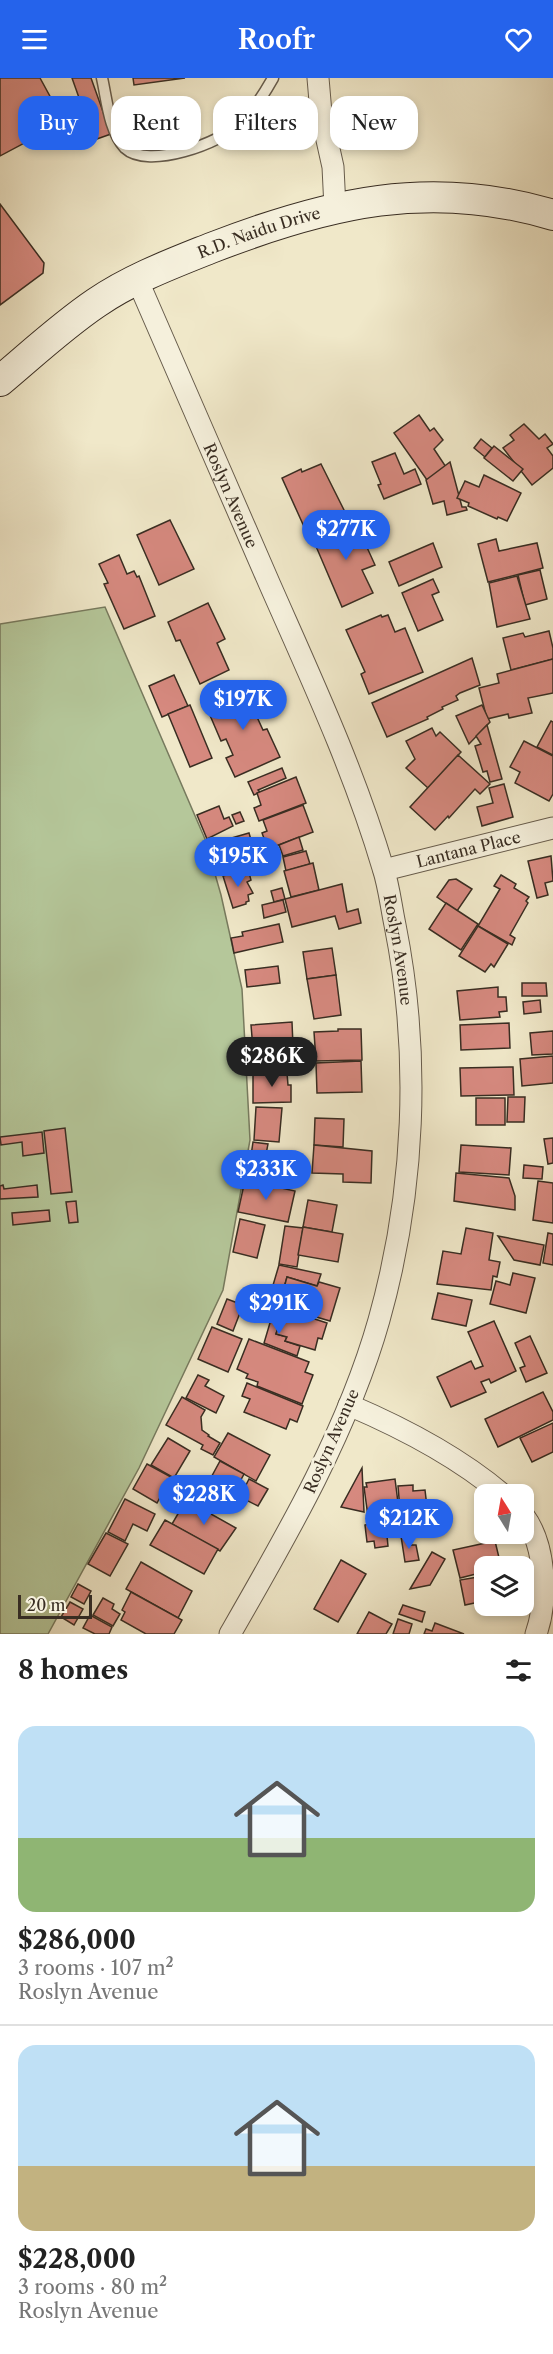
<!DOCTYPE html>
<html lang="en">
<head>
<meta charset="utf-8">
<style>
	:root { --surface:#fff; --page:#f6f6f6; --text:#222; --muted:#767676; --line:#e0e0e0; --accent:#2563eb }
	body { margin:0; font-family:"Libre Caslon Text",serif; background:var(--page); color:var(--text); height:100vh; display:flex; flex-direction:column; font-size:22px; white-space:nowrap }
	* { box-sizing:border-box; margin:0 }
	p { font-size:20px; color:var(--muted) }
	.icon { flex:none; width:33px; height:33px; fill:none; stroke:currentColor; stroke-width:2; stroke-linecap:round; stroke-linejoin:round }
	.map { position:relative; height:1556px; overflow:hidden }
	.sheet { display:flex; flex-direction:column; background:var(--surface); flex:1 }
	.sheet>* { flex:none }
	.banner { position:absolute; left:18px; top:18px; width:518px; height:54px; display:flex; gap:12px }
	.needle { width:39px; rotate:349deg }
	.fabs { position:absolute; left:474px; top:1406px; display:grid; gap:12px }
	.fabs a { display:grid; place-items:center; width:60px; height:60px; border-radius:12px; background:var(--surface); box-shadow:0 3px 9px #0003; font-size:30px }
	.scale { position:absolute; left:18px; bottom:15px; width:74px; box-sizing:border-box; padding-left:6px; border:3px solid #392d22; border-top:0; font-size:16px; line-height:21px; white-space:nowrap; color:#392d22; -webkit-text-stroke:4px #f5f0dc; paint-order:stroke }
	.price { position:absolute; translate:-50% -51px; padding:0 14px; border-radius:21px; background:var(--accent); color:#fff; font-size:20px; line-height:39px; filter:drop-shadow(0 2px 3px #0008) }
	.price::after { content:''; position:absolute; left:50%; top:36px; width:18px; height:14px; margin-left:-9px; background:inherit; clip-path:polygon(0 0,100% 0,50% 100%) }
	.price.on { background:#222; color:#fff }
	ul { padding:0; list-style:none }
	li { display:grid; align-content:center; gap:12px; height:318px; padding:0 18px }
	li+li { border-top:2px solid var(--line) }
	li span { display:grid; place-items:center; height:186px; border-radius:18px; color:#555 }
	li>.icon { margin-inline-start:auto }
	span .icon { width:108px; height:108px; fill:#fffc; stroke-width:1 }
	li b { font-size:26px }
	h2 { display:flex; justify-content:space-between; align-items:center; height:72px; padding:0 18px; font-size:26px }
	.pill { padding:0 21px; border-radius:18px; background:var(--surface); box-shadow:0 3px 9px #0003; font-size:21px; line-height:54px }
	.pill.on { background:var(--accent); color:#fff }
	header { display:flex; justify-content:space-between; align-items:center; height:78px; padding:0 18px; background:var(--accent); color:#fff; font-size:27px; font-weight:600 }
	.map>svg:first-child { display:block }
</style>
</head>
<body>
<header><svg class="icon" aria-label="menu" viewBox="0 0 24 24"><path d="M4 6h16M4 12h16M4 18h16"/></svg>Roofr<svg class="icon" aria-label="heart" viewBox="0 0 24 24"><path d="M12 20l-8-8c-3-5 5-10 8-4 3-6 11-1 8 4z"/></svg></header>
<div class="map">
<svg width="553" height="1556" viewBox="0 0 553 1556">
	<rect width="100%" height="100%" fill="#f0e8c9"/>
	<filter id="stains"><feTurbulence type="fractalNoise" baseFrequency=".00333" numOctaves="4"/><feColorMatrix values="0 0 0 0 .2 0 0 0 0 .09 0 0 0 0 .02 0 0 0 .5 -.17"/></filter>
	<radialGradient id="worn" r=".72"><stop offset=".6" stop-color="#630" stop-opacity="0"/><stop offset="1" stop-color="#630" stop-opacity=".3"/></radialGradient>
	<!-- green -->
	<polygon fill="#b5c79a" stroke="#777a5e" stroke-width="1.5" points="105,529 205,761 221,817 242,911 250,1062 223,1212 139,1390 48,1556 0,1556 0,546"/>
	<!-- building -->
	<g fill="#d6897f" stroke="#392d22" stroke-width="1.5">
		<polygon points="0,0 40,0 64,44 0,78"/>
		<polygon points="72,0 91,0 111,56 94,62"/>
		<polygon points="133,0 185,0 134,7"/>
		<polygon points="0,126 44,185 43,195 0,227"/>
		<polygon points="419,337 430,353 434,350 443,362 434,371 446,389 427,402 394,355"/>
		<polygon points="524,346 539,361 545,356 553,366 547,370 553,378 553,390 532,407 503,370 514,362 510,357"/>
		<polygon points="481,361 492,370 485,379 474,370"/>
		<polygon points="494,368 523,391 513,403 484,380"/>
		<polygon points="395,375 404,396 415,391 421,406 384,421 378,407 381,406 372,384"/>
		<polygon points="450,384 462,429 466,429 467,432 447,437 444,423 433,426 426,402"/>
		<polygon points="321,386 346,436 306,453 282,400 301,391 302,394"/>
		<polygon points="484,397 521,415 507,443 498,439 497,441 468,428 469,425 457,420 465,403 479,409"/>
		<polygon points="170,442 194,491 159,507 137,457"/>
		<polygon points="355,443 375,487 362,492 373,515 342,529 315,466 320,464 316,456 338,446 340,449"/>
		<polygon points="496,461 499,473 537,465 543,490 488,504 478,466"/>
		<polygon points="433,465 442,489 399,508 389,484"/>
		<polygon points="119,477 127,496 134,493 137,499 139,498 155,538 124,551 104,506 108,505 99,486"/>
		<polygon points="540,492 547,521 525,527 518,497"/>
		<polygon points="517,498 530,541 497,549 489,505"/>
		<polygon points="433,501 439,514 432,517 443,542 418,553 402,515"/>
		<polygon points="208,525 225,561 217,565 229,592 200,606 180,562 176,563 168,544"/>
		<polygon points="381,537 382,539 388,537 395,554 405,550 423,594 369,616 361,596 365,594 346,552"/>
		<polygon points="549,553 553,570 553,581 511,592 503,560 523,555 525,559"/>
		<polygon points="472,580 480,607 460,615 456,618 458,622 442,629 443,631 427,639 428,641 387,659 372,625"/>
		<polygon points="553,581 553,615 528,620 532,635 509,640 508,636 487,641 479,610 499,605 497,596"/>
		<polygon points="174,597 188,628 162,639 149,608"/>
		<polygon points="250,608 263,637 257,639 263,652 267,651 280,679 235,699 226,680 233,677 226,661 221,663 206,628"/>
		<polygon points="190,627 212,680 190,689 168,636"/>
		<polygon points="482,627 490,644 469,666 456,638"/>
		<polygon points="551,643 553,644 553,677 537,669"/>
		<polygon points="487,647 502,701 490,704 487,693 483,694 475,668 481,666 476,658"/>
		<polygon points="432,650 436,658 440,654 461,674 428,710 406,690 415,681 406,663"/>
		<polygon points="524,663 553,678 553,716 549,723 515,705 520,694 510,689"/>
		<polygon points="458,677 490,706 480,716 475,711 449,740 448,738 435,752 410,729"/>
		<polygon points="282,690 286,700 258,712 260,714 254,717 248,704"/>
		<polygon points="296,699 306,725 259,743 254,730 261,727 257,715"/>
		<polygon points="504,706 513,739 482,748 477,729 493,725 489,710"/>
		<polygon points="303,727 313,754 268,771 262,755 267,753 263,742"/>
		<polygon points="219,728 224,741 229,739 233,748 207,761 197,737"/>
		<polygon points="240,734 244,743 236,746 232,737"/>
		<polygon points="249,755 254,772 244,775 248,789 223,796 220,782 226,781 221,763"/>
		<polygon points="299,759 303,772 283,778 279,767"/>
		<polygon points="306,773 310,786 286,793 283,779"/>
		<polygon points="551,778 553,803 545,805 548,817 537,820 528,783"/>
		<polygon points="313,785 319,812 291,819 284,793"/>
		<polygon points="248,791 251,802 247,804 253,815 248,817 249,823 246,824 246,826 233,830 223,798"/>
		<polygon points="501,797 516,806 514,810 529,819 526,823 528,825 510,857 515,860 512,867 478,848 500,811 494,808"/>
		<polygon points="456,801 472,811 457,833 437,819 449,802"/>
		<polygon points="342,806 347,834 358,831 361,845 339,851 335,838 292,849 285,821"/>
		<polygon points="282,810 285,821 274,824 271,813"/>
		<polygon points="283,822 286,834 264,840 262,827"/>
		<polygon points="446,825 478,846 461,872 429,851"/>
		<polygon points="279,846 283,864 234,875 231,860 243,858 242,854"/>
		<polygon points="478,848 508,866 494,889 491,886 485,894 459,878"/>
		<polygon points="332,870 336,897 307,901 303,874"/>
		<polygon points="278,888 280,905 247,909 245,892"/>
		<polygon points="336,897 341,937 314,941 307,901"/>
		<polygon points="522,905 546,905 547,918 522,918"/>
		<polygon points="498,909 498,919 506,919 507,933 499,934 500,939 460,942 457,913"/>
		<polygon points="540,922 541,934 524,936 523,924"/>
		<polygon points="292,944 293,968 253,971 251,947"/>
		<polygon points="509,945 510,970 461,972 460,947"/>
		<polygon points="338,951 361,951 362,982 316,983 314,954 338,953"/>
		<polygon points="553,953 553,976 532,977 530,955"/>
		<polygon points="553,978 553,1005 522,1008 520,981"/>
		<polygon points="361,983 362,1014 317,1015 316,985"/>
		<polygon points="513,989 514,1017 461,1018 460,990"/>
		<polygon points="271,994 287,995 288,1007 291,1007 291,1024 253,1025 253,997 271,997"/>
		<polygon points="508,1019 525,1019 524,1044 507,1044"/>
		<rect x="476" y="1020" width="29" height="27"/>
		<polygon points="256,1029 282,1030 279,1064 254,1062"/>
		<polygon points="315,1040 344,1041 343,1069 314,1067"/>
		<polygon points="65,1050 72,1114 51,1116 44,1053"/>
		<polygon points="42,1054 44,1075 23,1078 22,1064 1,1067 0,1059"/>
		<polygon points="553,1060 553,1085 548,1086 544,1061"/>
		<polygon points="253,1064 268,1066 264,1087 274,1089 272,1103 248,1099"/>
		<polygon points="314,1067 372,1073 371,1105 343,1104 343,1096 312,1095"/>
		<polygon points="461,1067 511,1070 509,1097 459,1094"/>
		<polygon points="524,1087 543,1089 542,1101 523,1100"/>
		<polygon points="456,1095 509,1100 515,1118 515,1132 454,1123"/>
		<polygon points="245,1102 295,1113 288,1144 238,1134"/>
		<polygon points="538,1103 553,1105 553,1145 533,1142"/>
		<polygon points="3,1107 4,1111 37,1107 38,1119 0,1121 0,1108"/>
		<polygon points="308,1122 337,1127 332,1154 303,1149"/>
		<polygon points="76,1123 78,1144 69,1145 66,1124"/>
		<polygon points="49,1132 50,1143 13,1147 12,1135"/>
		<polygon points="240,1141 265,1147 257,1180 233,1174"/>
		<polygon points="285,1148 303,1150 297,1189 279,1186"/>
		<polygon points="303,1149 343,1156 338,1184 298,1177"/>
		<polygon points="466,1150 493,1155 489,1182 500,1184 497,1199 493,1198 491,1212 437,1206 443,1173 461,1176"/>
		<polygon points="548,1155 553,1156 553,1187 543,1185"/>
		<polygon points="498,1158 544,1167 540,1187 514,1182"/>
		<polygon points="279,1187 321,1196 317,1208 287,1199 279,1228 268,1224"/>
		<polygon points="513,1195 535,1200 526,1235 490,1226 496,1203 510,1207"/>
		<polygon points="287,1199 317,1208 319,1204 340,1210 330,1243 279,1228"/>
		<polygon points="438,1215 472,1222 466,1248 432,1241"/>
		<polygon points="227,1221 243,1227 233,1253 217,1246"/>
		<polygon points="275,1228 284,1231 276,1256 287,1259 285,1263 300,1268 297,1278 264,1265"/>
		<polygon points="284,1231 327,1245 322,1261 318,1260 315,1272 285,1263 287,1259 276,1256"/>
		<polygon points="494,1243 516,1293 491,1305 489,1301 481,1304 486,1314 451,1329 437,1299 471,1283 475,1291 483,1288 468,1254"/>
		<polygon points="212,1249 242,1261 228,1294 198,1281"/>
		<polygon points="530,1258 547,1295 526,1304 520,1290 525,1288 515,1265"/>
		<polygon points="249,1261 309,1284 305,1294 313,1297 302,1326 257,1308 258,1304 246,1300 248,1296 237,1291"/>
		<polygon points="198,1297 209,1302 205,1308 224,1318 216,1335 186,1320"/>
		<polygon points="247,1305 303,1328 297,1344 290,1341 286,1351 244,1334 250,1321 242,1318"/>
		<polygon points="543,1314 553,1334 553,1342 498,1369 485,1341"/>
		<polygon points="182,1319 205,1332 201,1339 202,1352 209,1357 208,1358 220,1365 213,1377 201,1371 203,1367 166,1347"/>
		<polygon points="553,1345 553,1374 532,1384 520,1360"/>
		<polygon points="228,1355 270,1377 256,1403 214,1379"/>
		<polygon points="168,1360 190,1373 174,1400 151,1387"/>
		<polygon points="220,1383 244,1396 231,1420 207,1407"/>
		<polygon points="147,1386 171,1399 157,1425 133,1411"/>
		<polygon points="362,1390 364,1434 341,1429"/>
		<polygon points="249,1401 268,1411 258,1428 240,1419"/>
		<polygon points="395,1401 402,1456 387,1458 388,1468 375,1470 374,1463 367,1464 365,1447 369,1446 364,1409 367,1409 366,1405"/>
		<polygon points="413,1407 413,1413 425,1412 427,1429 400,1432 398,1408"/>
		<polygon points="125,1421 155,1436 147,1453 133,1446 125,1463 108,1454"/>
		<polygon points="186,1422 236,1450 220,1473 172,1446"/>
		<polygon points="427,1433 429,1453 404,1456 401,1436"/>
		<polygon points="165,1442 218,1471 204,1496 150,1467"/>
		<polygon points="106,1455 128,1466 110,1498 88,1486"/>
		<polygon points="409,1456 410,1467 416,1467 419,1482 405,1484 401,1458"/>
		<polygon points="495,1463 501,1488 484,1488 484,1494 460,1500 453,1472"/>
		<polygon points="432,1474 445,1481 430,1507 410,1511"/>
		<polygon points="341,1482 366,1496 338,1544 314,1531"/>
		<polygon points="141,1484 192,1513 178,1540 126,1511"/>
		<polygon points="484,1498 484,1523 465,1527 460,1502"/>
		<polygon points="78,1506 91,1513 84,1526 71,1519"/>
		<polygon points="131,1514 182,1542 174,1556 146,1556 121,1542 125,1534 122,1532"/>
		<polygon points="103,1520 114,1526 112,1531 120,1536 113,1548 93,1537"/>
		<polygon points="70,1524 83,1531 74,1547 61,1539"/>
		<polygon points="403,1527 425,1534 422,1544 399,1536"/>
		<polygon points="369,1534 392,1546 386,1556 357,1556"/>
		<polygon points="90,1537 112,1549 109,1556 95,1556 83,1550"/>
		<polygon points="398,1541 412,1546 409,1556 393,1556"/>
		<polygon points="435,1545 464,1556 424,1556 426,1551 432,1553"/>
	</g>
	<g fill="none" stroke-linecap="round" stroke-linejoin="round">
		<defs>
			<path id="lane" d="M 102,0 C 107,22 109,53 125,70 C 148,92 221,65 241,45 C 254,32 264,16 273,0"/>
			<g id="street">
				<polyline points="318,0 321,35 333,89 335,130"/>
				<path id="s1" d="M 137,201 C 182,303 225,405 270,507 C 311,600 354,692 383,790 C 389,808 391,828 395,847 C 421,977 415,1114 379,1242 C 348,1352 287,1457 230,1556"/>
				<path id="s2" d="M 384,792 L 553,750"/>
				<path d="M 349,1327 C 403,1350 457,1378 502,1416"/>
				<path d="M 524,1438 C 546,1468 548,1522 536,1556"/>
			</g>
			<g id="secondary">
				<path id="s3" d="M 0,303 C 31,277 62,248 96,225 C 131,201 171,186 211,170 C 327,125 430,100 553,137"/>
			</g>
		</defs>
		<!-- lane casing -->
		<use href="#lane" stroke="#675c4c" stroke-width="13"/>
		<!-- street casing -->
		<use href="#street" stroke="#675c4c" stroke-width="23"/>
		<!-- secondary casing -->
		<use href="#secondary" stroke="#392d22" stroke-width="32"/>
		<!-- lane -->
		<use href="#lane" stroke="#f5f0dc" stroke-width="10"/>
		<!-- street -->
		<use href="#street" stroke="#f5f0dc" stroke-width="21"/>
		<!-- secondary -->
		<use href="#secondary" stroke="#f5f0dc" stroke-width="30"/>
	</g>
	<g text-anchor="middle" stroke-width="6" stroke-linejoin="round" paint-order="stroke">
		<!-- street labels -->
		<g font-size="16" fill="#392d22" stroke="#f5f0dc">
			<text dy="6" stroke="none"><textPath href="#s3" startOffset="302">R.D. Naidu Drive</textPath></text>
			<text dy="6" stroke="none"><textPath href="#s1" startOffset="236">Roslyn Avenue</textPath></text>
			<text dy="6" stroke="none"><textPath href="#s2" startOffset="87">Lantana Place</textPath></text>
			<text dy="6" stroke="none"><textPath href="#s1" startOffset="722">Roslyn Avenue</textPath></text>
			<text transform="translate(331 1363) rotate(-66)" y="6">Roslyn Avenue</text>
		</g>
	</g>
	<rect width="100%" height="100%" filter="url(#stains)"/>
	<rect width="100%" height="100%" fill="url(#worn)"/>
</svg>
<div class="fabs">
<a><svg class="needle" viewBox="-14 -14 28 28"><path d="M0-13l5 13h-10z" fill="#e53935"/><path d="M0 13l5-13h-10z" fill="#767676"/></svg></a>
<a><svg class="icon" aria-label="layers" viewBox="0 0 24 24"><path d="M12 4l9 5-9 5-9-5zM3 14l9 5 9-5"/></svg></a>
</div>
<div class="scale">20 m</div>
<b class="price" style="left:346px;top:483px">$277K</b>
<b class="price" style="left:243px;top:653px">$197K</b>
<b class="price" style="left:238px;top:810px">$195K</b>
<b class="price on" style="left:272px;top:1010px">$286K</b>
<b class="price" style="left:266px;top:1123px">$233K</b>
<b class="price" style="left:279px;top:1257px">$291K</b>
<b class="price" style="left:204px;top:1448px">$228K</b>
<b class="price" style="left:409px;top:1472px">$212K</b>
<div class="banner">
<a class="pill on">Buy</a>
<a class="pill">Rent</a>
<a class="pill">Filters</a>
<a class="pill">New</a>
</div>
</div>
<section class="sheet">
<h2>8 homes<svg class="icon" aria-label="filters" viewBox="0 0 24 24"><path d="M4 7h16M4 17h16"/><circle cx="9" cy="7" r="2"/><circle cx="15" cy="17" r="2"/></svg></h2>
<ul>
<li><span style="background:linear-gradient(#bfe0f5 60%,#8fb573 0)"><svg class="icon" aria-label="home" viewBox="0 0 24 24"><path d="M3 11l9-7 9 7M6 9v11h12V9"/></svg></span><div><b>$286,000</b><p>3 rooms · 107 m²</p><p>Roslyn Avenue</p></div></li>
<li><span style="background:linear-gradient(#bfe0f5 65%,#c2b280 0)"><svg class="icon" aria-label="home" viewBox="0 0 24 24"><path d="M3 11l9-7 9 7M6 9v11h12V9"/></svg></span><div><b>$228,000</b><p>3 rooms · 80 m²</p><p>Roslyn Avenue</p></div></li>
</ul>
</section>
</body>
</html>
